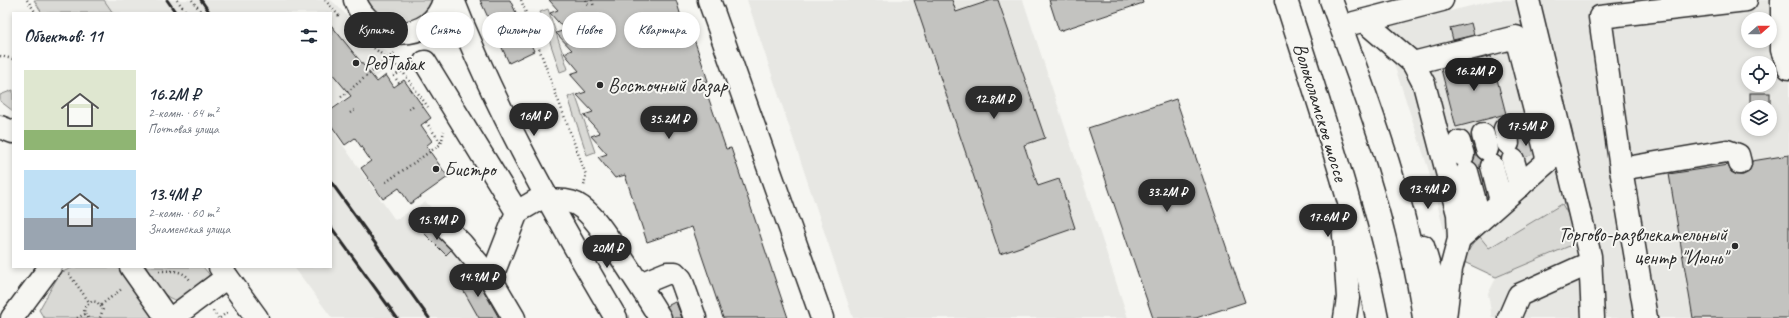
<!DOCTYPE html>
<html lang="ru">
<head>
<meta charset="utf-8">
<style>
	:root { --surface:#fff; --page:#f2f2f3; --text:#1f2937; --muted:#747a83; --accent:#2b2b2b }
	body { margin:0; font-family:Caveat,sans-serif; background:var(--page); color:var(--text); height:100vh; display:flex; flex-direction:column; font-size:15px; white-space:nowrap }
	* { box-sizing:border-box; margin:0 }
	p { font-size:13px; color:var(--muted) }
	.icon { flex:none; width:22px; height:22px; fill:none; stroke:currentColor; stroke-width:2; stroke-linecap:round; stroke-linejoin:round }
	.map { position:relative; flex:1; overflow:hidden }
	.panel { position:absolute; left:12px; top:12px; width:320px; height:256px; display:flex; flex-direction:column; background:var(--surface); border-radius:0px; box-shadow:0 2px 6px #0003 }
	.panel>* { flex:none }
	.top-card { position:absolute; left:344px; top:12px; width:380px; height:36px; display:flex; gap:8px }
	.needle { width:26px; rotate:69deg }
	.tools { position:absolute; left:1741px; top:12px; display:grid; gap:8px }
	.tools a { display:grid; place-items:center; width:36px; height:36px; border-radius:50%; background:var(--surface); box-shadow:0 2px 6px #0003; font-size:20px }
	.price { position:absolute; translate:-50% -34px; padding:0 9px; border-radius:14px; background:var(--accent); color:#fff; font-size:13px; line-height:26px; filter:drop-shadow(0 1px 2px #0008) }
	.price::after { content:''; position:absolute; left:50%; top:24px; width:12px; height:9px; margin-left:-6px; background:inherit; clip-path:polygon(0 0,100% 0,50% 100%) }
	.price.active { background:#222; color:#fff }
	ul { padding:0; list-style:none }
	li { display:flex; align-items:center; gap:12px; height:100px; padding:0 12px }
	li span { display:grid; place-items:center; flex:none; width:112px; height:80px; border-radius:0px; color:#555 }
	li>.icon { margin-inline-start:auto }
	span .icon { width:48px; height:48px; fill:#fffc; stroke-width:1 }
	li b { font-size:17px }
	h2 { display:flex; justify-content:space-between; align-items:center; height:48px; padding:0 12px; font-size:17px }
	.chip { padding:0 14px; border-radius:18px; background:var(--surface); box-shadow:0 2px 6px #0003; font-size:14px; line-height:36px }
	.chip.active { background:var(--accent); color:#fff }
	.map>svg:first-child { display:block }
</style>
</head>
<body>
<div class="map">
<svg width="1789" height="318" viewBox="0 0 1789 318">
	<rect width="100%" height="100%" fill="#f6f6f2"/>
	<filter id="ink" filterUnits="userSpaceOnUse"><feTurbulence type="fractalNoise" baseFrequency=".025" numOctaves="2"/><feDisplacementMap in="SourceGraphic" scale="8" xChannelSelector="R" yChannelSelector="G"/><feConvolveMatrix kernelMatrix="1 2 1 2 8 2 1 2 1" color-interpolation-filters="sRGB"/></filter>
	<g filter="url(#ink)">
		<!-- built -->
		<g fill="#e7e7e3" fill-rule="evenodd">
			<polygon points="104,0 331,0 370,38 398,61 331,108 331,13 113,13"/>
			<polygon points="747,0 1023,0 1128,318 853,318"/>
			<path d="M 1495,0 L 1789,0 L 1789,318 L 1492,318 L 1488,294 L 1496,278 L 1463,262 L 1448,246 L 1428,168 L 1391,55 L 1389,26 ZM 1748,19 L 1770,19 L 1770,41 L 1748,41 ZM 1748,63 L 1770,63 L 1770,85 L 1748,85 ZM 1748,107 L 1770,107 L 1770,129 L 1748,129 Z"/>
			<polygon points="331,128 395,220 426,202 497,278 521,318 332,318 294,267 331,267"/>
		</g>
		<!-- green -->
		<g fill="#d9d9d5" stroke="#828280">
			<polygon points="34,0 104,0 113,13 42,13"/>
			<polygon points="363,0 437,0 427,15 404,25 380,20"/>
			<polygon points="548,9 568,69 560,72 540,12"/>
			<polygon points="13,90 13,111 0,101 0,95"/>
			<polygon points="575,94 595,152 587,155 568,97"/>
			<path d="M 1562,204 L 1570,218 L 1579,242 L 1496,277 L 1464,262 C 1468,251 1471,244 1480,237 L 1489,248 Z"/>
			<polygon points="74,267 122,267 153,310 151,318 44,318 39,310 60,273"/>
			<path d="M 143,267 L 203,267 L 209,274 L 209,279 L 180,301 C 163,300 152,279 143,267 Z"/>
		</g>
		<!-- building -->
		<g fill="#c3c3c0" stroke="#2b2b2b">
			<polygon points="480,0 510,0 534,51 509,63"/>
			<polygon points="549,0 676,0 683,23 688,21 708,81 703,82 726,149 731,148 788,318 723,318 692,227 647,242 625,175 615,178 598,157 607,154 591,136 600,133 584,115 593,112 577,95 586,92 570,74 579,71 564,53 572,50 556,33 565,30 550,13 558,10"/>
			<polygon points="914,0 952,0 956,12 992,0 998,0 1045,138 1024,145 1038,186 1059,179 1075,228 1000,254"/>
			<polygon points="1049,0 1142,0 1143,3 1059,31"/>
			<polygon points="1471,23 1474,35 1453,40 1450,28"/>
			<polygon points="331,25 377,82 386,75 394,87 404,80 431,118 421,125 432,141 426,146 448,177 410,204 399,188 383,199 361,168 371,161 355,138 345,145 331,125 331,110 351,96 331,72"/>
			<polygon points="1491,56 1506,114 1456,127 1441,69"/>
			<rect x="1750" y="93" width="20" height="14"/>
			<polygon points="1176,99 1245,302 1196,318 1153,318 1088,128"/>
			<polygon points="1529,137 1533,154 1525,157 1518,149 1520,140"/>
			<polygon points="1475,153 1482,160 1480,169 1473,162"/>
			<polygon points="1789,155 1789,318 1693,318 1669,174 1728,165 1731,172 1737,175 1743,175 1749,172 1752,161"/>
			<polygon points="428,227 451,250 446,255 423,232"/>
			<polygon points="471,274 481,286 499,318 479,318 461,286 461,280"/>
			<polygon points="675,302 677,305 682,318 672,318 667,306"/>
		</g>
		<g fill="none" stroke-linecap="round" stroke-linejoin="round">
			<!-- minor-tunnel -->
			<polyline stroke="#cdcdca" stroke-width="22" stroke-dasharray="22 11" stroke-linecap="butt" points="1528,138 1533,155"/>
			<defs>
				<g id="minor">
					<path d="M 355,0 C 370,42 432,45 444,0"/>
					<path d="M 453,0 C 496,111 556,216 616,318"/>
					<polyline points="709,0 822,318"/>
					<polyline points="1528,0 1590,256 1593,318"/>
					<polyline points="1782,0 1782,50 1789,68"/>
					<polyline points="1364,21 1413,63 1424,84 1458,214 1459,239 1451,269 1445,318"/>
					<polyline points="1354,23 1442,0"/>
					<polyline points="425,62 517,212 546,195"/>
					<polyline points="1413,63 1516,37 1548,161 1459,239"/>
					<polyline points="0,127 13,132"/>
					<polyline points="1505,129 1508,143"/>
					<polyline points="1483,135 1487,149"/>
					<polyline points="1459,142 1463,155"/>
					<polyline points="1513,160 1520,186"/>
					<polyline points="1492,166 1501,201"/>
					<polyline points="1621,169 1727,151 1738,155 1740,163"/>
					<polyline points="1467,172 1480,220"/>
					<path d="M 549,201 C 560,200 572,200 581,207 C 594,216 604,233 613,245 C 629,269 645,293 660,318"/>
					<polyline points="439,221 461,243 491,279 514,318"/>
					<polyline points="131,267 167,318"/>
					<polyline points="220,267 257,318"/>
					<polyline points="491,279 517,212"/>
					<polyline points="640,284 667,273 675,273 681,279 695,318"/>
					<polyline points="12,318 50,267"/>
					<polyline points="172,318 227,277"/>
					<polyline points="1509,318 1519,295 1590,263"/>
					<polyline points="1646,318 1621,169 1600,17 1746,0"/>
				</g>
				<g id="major">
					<path d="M 1286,0 C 1319,105 1356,210 1377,318"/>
					<path d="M 1331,0 C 1369,103 1409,209 1424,318"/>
					<polyline points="1343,220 1348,298 1345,318"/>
					<polyline points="1423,246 1433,280 1442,318"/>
				</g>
			</defs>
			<!-- minor casing -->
			<use href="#minor" stroke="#2b2b2b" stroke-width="25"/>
			<!-- major casing -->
			<use href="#major" stroke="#2b2b2b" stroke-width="25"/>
			<!-- path -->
			<g stroke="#2b2b2b" stroke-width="2.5" stroke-dasharray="1 3" stroke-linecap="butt">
				<polyline points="27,0 36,13"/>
				<polyline points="177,0 187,13"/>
				<polyline points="192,0 202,13"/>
				<polyline points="325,0 339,16"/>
				<polyline points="521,0 586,175 584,186"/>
				<polyline points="586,0 588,5"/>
				<polyline points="592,0 594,7"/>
				<polyline points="374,48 402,71 428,107"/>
				<polyline points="0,56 13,59"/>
				<polyline points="399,83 394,76 402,71"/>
				<polyline points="341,97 396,52"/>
				<polyline points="409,109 414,105"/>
				<polyline points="350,113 355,110"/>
				<polyline points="426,122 441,143"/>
				<polyline points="386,182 441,144 444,131"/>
				<path d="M 159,271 C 171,271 182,269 190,280"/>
				<polyline points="69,274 89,302"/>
				<polyline points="101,305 123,288"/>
				<polyline points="213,311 218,318"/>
				<polyline points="77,318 85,314"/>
				<polyline points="88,318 84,312 85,307 92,301 97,302 103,309 100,318"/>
				<polyline points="220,318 229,311"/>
			</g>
			<!-- minor -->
			<use href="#minor" stroke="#f6f6f2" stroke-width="22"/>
			<!-- major -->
			<use href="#major" stroke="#f6f6f2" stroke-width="22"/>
			<!-- rail -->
			<g stroke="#2b2b2b" stroke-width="3">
				<polyline points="167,0 176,13"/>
				<polyline points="201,0 210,13"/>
				<polyline points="331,182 429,318"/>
				<polyline points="331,227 397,318"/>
			</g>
		</g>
	</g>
	<!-- markers -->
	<g fill="#2b2b2b" stroke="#f6f6f2" stroke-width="1.5">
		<circle cx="356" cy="63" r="4"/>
		<circle cx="600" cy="85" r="4"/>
		<circle cx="436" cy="169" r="4"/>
		<circle cx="1735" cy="246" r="4"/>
	</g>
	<g text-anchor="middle" stroke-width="4" stroke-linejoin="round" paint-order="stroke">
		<!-- poi labels -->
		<g font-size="20" fill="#2b2b2b" stroke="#f6f6f2" text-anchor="start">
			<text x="364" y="70">РедТабак</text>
			<text x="608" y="92">Восточный базар</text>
			<text x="444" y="176">Бистро</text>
			<text x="1727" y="241" text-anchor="end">Торгово-развлекательный<tspan x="1727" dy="23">центр "Июнь"</tspan></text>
		</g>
		<!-- street labels -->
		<g font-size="20" fill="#2b2b2b" stroke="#f6f6f2">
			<text transform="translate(1321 112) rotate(73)" y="7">Волоколамское шоссе</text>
		</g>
	</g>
</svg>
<div class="tools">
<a><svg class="needle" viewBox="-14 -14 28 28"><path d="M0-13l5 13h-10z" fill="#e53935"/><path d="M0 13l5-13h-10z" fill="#747a83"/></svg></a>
<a><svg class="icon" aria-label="locate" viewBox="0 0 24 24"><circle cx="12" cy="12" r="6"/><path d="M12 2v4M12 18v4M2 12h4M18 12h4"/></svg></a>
<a><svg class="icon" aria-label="layers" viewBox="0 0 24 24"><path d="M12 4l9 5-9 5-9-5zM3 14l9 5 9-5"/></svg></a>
</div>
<b class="price active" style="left:1474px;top:92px">16.2M ₽</b>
<b class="price" style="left:994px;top:120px">12.8M ₽</b>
<b class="price" style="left:534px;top:137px">16M ₽</b>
<b class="price" style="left:669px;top:140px">35.2M ₽</b>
<b class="price" style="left:1526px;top:147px">17.5M ₽</b>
<b class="price" style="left:1428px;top:210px">13.4M ₽</b>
<b class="price" style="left:1167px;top:213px">33.2M ₽</b>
<b class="price" style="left:1328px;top:238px">17.6M ₽</b>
<b class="price" style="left:437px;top:241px">15.9M ₽</b>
<b class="price" style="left:607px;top:269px">20M ₽</b>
<b class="price" style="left:478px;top:298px">14.9M ₽</b>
<div class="top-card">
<a class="chip active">Купить</a>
<a class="chip">Снять</a>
<a class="chip">Фильтры</a>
<a class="chip">Новое</a>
<a class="chip">Квартира</a>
</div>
<section class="panel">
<h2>Объектов: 11<svg class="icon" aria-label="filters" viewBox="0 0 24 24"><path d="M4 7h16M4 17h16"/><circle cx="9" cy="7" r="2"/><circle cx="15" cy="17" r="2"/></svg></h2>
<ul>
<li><span style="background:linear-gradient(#dfe7d0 75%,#8fb573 0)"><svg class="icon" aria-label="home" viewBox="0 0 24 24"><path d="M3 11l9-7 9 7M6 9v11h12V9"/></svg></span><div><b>16.2M ₽</b><p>2-комн. · 64 m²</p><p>Почтовая улица</p></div></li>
<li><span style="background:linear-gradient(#bfe0f5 60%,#9aa5b1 0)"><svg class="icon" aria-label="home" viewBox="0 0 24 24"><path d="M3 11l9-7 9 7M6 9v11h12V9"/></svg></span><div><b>13.4M ₽</b><p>2-комн. · 60 m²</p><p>Знаменская улица</p></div></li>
</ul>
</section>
</div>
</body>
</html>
